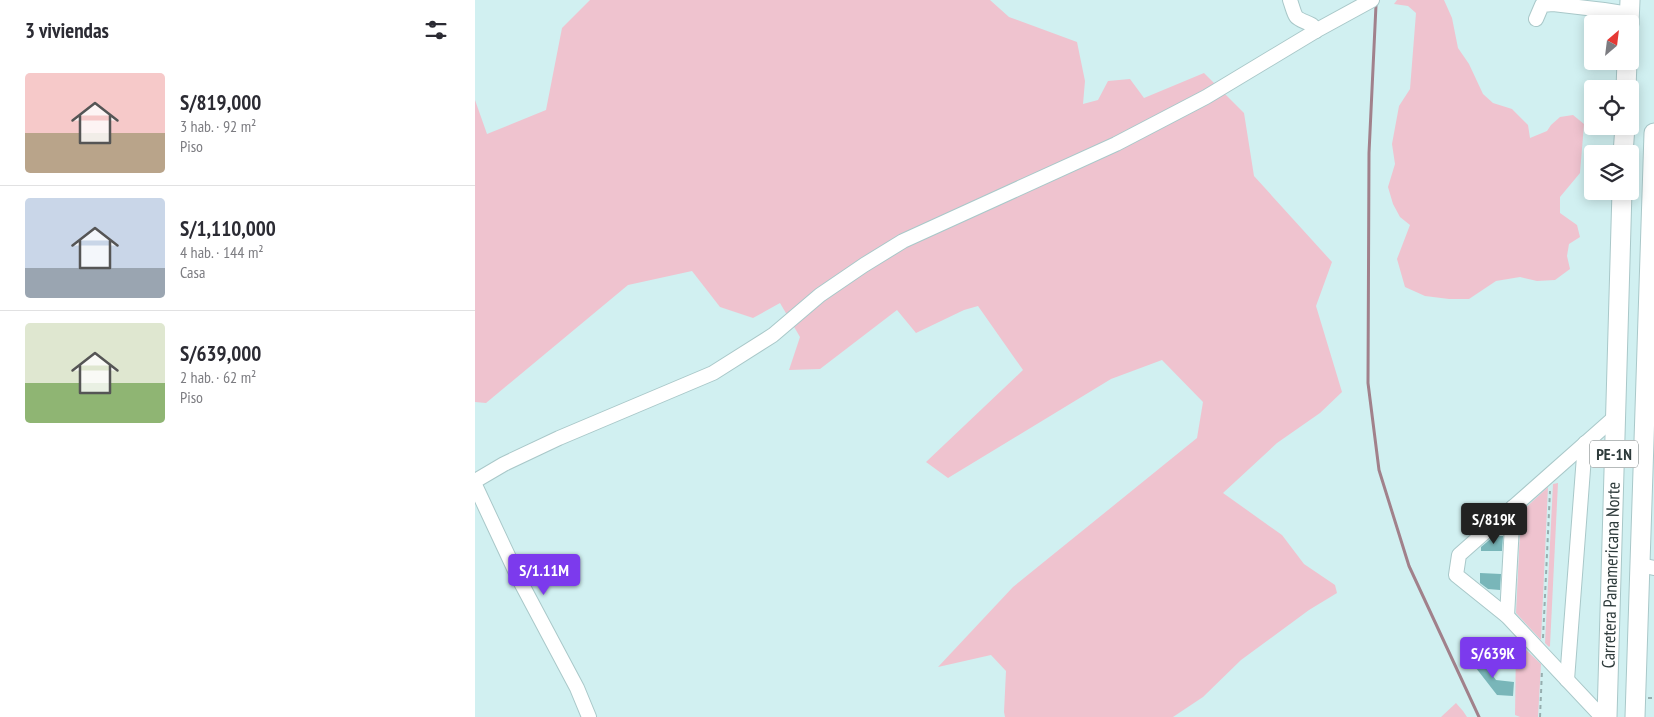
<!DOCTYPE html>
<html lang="es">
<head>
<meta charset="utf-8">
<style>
	:root { --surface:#fff; --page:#f2f2f3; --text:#2b2b33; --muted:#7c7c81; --line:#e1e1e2; --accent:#7c3aed }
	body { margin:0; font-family:"PT Sans Narrow",sans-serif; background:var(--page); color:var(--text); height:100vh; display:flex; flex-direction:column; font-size:19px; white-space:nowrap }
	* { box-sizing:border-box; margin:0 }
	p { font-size:16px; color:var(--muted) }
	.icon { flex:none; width:28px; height:28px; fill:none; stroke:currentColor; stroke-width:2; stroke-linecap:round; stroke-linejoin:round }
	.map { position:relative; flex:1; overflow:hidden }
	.side { display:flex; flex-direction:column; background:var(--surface); width:475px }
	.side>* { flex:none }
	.needle { width:32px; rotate:28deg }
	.controls { position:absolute; left:1109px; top:15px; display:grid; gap:10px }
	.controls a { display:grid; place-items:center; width:55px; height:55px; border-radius:5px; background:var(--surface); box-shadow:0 2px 12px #0003; font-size:25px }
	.price { position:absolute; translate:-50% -42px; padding:0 11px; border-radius:5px; background:var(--accent); color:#fff; font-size:16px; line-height:32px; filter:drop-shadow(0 1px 2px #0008) }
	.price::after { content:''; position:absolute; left:50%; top:30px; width:15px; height:11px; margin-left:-8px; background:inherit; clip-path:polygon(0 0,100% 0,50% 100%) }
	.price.on { background:#222; color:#fff }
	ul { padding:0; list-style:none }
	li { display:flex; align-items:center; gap:15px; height:125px; padding:0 25px }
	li+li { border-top:1px solid var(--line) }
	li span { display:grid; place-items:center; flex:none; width:140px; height:100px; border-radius:5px; color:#555 }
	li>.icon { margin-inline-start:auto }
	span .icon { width:60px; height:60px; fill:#fffc; stroke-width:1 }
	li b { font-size:21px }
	h2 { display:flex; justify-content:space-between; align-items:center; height:60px; padding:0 25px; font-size:21px }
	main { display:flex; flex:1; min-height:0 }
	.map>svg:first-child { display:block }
</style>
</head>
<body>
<main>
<section class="side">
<h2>3 viviendas<svg class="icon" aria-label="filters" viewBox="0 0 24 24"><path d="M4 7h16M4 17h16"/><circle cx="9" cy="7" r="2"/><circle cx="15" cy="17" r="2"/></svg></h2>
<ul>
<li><span style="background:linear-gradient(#f6c9c9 60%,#b9a48a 0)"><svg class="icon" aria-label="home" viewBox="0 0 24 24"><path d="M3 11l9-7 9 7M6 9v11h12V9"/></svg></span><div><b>S/819,000</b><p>3 hab. · 92 m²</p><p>Piso</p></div></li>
<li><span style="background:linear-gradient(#c9d6e8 70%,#9aa5b1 0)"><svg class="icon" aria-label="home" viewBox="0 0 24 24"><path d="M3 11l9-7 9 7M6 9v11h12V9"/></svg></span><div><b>S/1,110,000</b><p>4 hab. · 144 m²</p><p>Casa</p></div></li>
<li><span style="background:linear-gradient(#dfe7d0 60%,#8fb573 0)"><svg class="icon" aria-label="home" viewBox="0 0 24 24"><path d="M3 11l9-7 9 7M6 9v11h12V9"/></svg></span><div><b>S/639,000</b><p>2 hab. · 62 m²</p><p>Piso</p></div></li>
</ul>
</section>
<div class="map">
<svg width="1179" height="717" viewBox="0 0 1179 717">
	<rect width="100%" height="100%" fill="#d1f0f1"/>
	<!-- green -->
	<g fill="#efc3cf">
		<polygon points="115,0 515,0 534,17 602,42 610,81 608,104 623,100 633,81 655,79 669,98 729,73 769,113 779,176 857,262 841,306 867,392 845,413 802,443 748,493 807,535 829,564 860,585 862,593 834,610 766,660 728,697 698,717 530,717 529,712 531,671 516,655 463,667 538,587 722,438 728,402 687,360 636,379 473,478 451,462 548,370 503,306 489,310 441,333 422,310 345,369 314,370 325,337 305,303 278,318 245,307 217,271 153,285 11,403 0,402 0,100 12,134 71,110 87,28"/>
		<polygon points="922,0 969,0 977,18 983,48 994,64 1008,94 1018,103 1037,109 1053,125 1055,138 1072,131 1076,125 1085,117 1098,115 1109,124 1105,173 1085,197 1085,213 1102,225 1105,237 1094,244 1092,256 1095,269 1080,280 1062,281 1045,277 1021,281 994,299 974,299 950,296 930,287 922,259 935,225 925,217 918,204 913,187 920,164 917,144 924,106 935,89 941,13 933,6 919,4"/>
		<polygon points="1083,483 1075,646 1074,647 1070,643 1078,484"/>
		<polygon points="1073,487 1066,640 1041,613 1046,512"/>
		<polygon points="1041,645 1047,646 1066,664 1063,717 1045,717 1040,715"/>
		<polygon points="981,703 988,711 992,717 966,717"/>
	</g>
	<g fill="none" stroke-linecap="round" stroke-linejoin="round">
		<!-- stream -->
		<polyline stroke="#a1818b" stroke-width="3" points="901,5 894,153 893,383 904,470 934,566 1004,717"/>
	</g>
	<!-- building -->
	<g fill="#79b6b9">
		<polygon points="1019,536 1028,536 1027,551 1006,551 1006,547"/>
		<polygon points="1005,573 1026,574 1025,590 1013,589 1005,583"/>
		<polygon points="1002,654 1021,680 1039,682 1038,696 1022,695 994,659"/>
	</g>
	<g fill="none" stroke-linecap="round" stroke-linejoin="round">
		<defs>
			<g id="minor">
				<path d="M 815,0 C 822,21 818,16 837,25 L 841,31"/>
				<polyline points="1061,19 1067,5 1078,4 1129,10 1154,14"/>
				<polyline points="0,481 29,464 84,438 238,373 298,335 345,295 389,265 428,241 641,144 731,97 844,29 897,0"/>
				<polyline points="0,485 44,579 102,688 114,717"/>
				<polyline points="1165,565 1179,568"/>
				<polyline points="1032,616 1038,507"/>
				<polyline points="1092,680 1110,443"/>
				<polyline points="1127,717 1032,616 981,575 984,555 1140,417"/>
			</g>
			<g id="highway">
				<polyline points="1154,24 1155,0"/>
				<polyline points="1151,89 1152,61"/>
				<polyline points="1148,154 1150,126"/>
				<path id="s1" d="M 1132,717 L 1147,191"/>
				<polyline points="1160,717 1179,133"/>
			</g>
		</defs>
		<!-- minor casing -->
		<use href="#minor" stroke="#a9c8c9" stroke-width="16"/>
		<!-- highway casing -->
		<use href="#highway" stroke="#a9c8c9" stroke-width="21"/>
		<!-- path -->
		<g stroke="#96aeaf" stroke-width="2" stroke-dasharray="4 4" stroke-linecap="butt">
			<polyline points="1068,638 1075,491"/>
			<polyline points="1173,698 1179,698"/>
			<polyline points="1065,717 1067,670"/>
		</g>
		<!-- minor -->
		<use href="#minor" stroke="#fff" stroke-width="14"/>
		<!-- highway -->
		<use href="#highway" stroke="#fff" stroke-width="19"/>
	</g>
	<g text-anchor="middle" stroke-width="4" stroke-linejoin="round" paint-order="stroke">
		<!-- shield labels -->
		<rect fill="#fff" stroke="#6d7676" stroke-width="1" x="1115" y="440.5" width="48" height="27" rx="4"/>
		<g font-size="16" font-weight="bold" fill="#2e3b3b">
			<text x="1139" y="460">PE-1N</text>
		</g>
		<!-- street labels -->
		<g font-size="18" fill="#2e3b3b" stroke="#fff">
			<text dy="6" stroke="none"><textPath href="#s1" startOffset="142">Carretera Panamericana Norte</textPath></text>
		</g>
	</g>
</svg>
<div class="controls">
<a><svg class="needle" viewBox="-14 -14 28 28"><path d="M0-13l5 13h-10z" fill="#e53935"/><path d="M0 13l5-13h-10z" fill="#7c7c81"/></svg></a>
<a><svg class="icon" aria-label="locate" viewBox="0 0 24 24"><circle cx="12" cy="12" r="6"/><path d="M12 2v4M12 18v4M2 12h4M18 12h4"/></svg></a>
<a><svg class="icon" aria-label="layers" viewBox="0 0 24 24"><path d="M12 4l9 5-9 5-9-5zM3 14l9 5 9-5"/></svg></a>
</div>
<b class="price on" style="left:1019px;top:545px">S/819K</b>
<b class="price" style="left:69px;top:596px">S/1.11M</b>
<b class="price" style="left:1018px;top:679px">S/639K</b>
</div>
</main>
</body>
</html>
